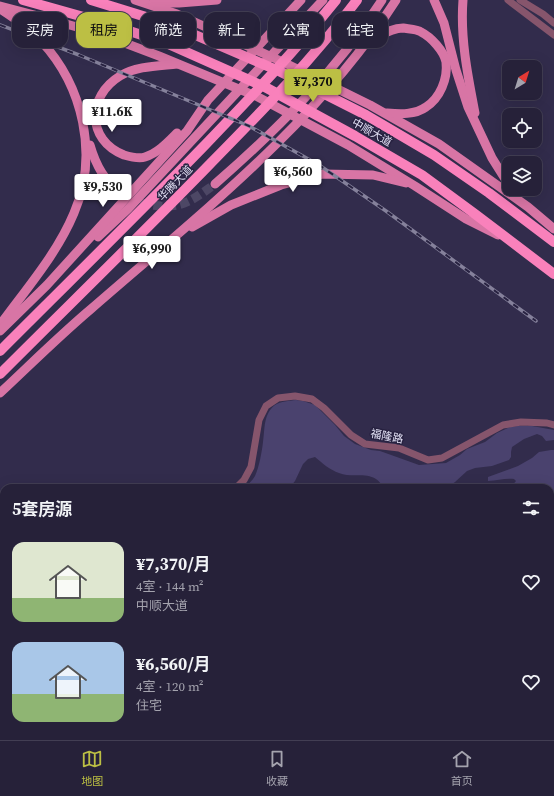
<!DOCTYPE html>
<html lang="zh">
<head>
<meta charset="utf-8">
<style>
	:root { --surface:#262139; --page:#322e44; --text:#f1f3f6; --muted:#a4a3ae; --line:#423e53; --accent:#bcbf44 }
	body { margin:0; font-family:"Source Serif 4","Noto Sans SC",serif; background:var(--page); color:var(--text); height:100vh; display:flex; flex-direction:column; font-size:15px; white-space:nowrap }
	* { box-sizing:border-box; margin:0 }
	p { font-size:13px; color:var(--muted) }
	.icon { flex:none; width:22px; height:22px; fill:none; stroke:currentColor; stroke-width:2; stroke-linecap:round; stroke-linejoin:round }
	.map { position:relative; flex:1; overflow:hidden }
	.side { position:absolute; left:0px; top:484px; width:554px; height:256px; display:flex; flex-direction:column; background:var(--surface); border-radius:12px 12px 0 0; box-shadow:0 4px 16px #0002,0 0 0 1px var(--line) }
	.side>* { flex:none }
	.guide { position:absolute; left:12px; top:12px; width:530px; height:36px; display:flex; gap:8px }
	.needle { width:26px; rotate:38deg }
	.fabs { position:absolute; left:502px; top:60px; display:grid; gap:8px }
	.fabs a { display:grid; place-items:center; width:40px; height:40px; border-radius:8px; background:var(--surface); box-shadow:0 4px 16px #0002,0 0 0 1px var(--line); font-size:20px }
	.price { position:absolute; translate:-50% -34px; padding:0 9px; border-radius:4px; background:#fff; color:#222; font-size:13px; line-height:26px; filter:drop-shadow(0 1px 2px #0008) }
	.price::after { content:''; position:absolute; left:50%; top:24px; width:12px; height:9px; margin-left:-6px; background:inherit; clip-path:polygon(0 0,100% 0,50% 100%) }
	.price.active { background:var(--accent); color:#111 }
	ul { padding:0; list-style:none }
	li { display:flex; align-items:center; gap:12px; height:100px; padding:0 12px }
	li span { display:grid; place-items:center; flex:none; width:112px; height:80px; border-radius:12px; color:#555 }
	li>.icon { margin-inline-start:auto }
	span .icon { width:48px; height:48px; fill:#fffc; stroke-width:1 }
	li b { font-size:17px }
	h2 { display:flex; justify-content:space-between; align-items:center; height:48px; padding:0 12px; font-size:17px }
	.tag { padding:0 14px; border-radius:12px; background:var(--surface); box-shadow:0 4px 16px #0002,0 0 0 1px var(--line); font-size:14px; line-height:36px }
	.tag.active { background:var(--accent); color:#111 }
	.menu { display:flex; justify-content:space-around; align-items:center; height:56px; border-top:1px solid var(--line); background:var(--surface); font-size:11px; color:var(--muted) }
	.menu a { display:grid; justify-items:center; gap:2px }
	.menu .active { color:var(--accent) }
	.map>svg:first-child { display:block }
</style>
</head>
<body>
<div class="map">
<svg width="554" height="740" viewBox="0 0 554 740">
	<rect width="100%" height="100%" fill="#322c4c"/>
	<!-- green -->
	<g fill="#4a426e">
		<path d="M 296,400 L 303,401 L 315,405 L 335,425 L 344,436 L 355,444 L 371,450 L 380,451 L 419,465 L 446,463 L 460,455 L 467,449 L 485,442 L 497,433 L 510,427 L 518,426 L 532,426 L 554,430 L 554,440 L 546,441 L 542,436 L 537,434 L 524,439 L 512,447 L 511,452 L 511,457 L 509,460 L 492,466 L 475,468 L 467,471 L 455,482 L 446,488 L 385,488 C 382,485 379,481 376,479 C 365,472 351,478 339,473 C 330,470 322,463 315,457 L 308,459 L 303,464 L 295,481 L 289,488 L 245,488 C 248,484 253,480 255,476 C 259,468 262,451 263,442 C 265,430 263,414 275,405 C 281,401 289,401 296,400 Z"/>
		<path d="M 551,450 L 554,450 L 554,559 L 550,559 L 550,488 L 510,488 L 516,481 L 514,479 C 505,478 497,481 488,481 L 488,477 L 518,466 L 532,458 L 539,452 Z"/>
		<polygon points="550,590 554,590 554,690 550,693"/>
		<polygon points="4,714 4,736 54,736 56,740 0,740 0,715"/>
		<polygon points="87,736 257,736 258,740 85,740"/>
		<polygon points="439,736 498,736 498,740 444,740"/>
	</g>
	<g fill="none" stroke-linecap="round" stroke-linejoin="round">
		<!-- major-tunnel -->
		<path stroke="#4d4765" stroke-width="9" stroke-dasharray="9 4.5" stroke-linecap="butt" d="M 140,203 C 177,210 185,206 215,184"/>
		<!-- minor -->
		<g stroke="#86556c" stroke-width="7">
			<polyline points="508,0 554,35"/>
			<polyline points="520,0 543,14 554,23"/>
			<polyline points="236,488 244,480 251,467 259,420 266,406 278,398 295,396 312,399 324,408 351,435 365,444 399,448 428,460 442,458 503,425 521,422 547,423 554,425"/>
			<polyline points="550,515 554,513"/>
			<polyline points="0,562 4,564"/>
			<polyline points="550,645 554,644"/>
			<polyline points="0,711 4,710"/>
			<polyline points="429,736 432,740"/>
			<polyline points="161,740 165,738 183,740"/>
			<polyline points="210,740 222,736"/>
		</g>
		<!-- major -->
		<g stroke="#d875a5" stroke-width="9">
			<polyline points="135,0 177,14 285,63 370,105 439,144 528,207 554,229"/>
			<polyline points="434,0 444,23 456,70 468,107 492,158 509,185"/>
			<path d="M 463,0 C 460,38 468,77 475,113"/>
			<polyline points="153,3 179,3 217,0"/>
			<polyline points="0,6 42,17 101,34 159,56 256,96 348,145 415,186 466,219 498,235"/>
			<path d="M 0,9 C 14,18 29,28 41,41 C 83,86 99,155 74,213 C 57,254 26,289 0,325"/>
			<path d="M 369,41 C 380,36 391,28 403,28 C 408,29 417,29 421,32 C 431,37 444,51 446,62 C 448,79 440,98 426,107 C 415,115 400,114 387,113"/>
			<path d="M 177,64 C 158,66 136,66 120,76 C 87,96 86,140 124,155 C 131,157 139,159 145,157 C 158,153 168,142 177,133"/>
			<path d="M 90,145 C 96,166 105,182 123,195"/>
			<path d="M 215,184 C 277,130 337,70 382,0"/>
			<polyline points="192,227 231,205 281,185 323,174 373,175 406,183"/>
			<polyline points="98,237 128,209 323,0"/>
			<polyline points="0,331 47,285 176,143 187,131 208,100 301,0"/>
			<path d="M 0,393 C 30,365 59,336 91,309 C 200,214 317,123 396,0"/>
		</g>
		<!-- highway -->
		<g stroke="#f981bb" stroke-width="10">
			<polyline points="23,0 105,23 166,43 265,87 355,136 422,175 475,214 554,274"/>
			<polyline points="91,0 172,25 279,71 366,115 434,155 489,193 554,242"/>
			<path d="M 0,351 C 68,283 137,215 205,145 C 250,98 295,51 336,0"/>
			<path d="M 0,374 C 70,304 141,235 210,164 C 261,112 313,59 357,0"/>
		</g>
		<defs>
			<polyline id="rail" points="0,25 79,55 249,126 319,165 386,211 536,321"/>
		</defs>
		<!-- rail casing -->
		<use href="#rail" stroke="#85819b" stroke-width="3.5"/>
		<!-- rail -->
		<use href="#rail" stroke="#282241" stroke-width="2" stroke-dasharray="6" stroke-linecap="butt"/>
	</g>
	<g text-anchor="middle" stroke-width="3" stroke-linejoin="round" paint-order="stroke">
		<!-- street labels -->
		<g font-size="11" fill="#e3e1f5" stroke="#282241">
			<text transform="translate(372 132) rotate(30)" y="4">中顺大道</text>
			<text transform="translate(175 183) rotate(-46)" y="4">华腾大道</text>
			<text transform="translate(387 436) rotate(11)" y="4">福隆路</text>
		</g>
	</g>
</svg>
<div class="fabs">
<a><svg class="needle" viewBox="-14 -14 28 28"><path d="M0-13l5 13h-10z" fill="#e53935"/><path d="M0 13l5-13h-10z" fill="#a4a3ae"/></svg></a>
<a><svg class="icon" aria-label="locate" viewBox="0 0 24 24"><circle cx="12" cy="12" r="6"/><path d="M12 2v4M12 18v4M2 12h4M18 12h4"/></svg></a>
<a><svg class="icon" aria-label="layers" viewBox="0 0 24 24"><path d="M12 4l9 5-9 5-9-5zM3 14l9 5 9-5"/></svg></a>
</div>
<b class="price active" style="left:313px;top:103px">¥7,370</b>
<b class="price" style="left:112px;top:133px">¥11.6K</b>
<b class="price" style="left:293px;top:193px">¥6,560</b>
<b class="price" style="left:103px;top:208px">¥9,530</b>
<b class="price" style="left:152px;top:270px">¥6,990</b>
<div class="guide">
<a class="tag">买房</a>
<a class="tag active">租房</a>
<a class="tag">筛选</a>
<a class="tag">新上</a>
<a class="tag">公寓</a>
<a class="tag">住宅</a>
</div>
<section class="side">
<h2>5套房源<svg class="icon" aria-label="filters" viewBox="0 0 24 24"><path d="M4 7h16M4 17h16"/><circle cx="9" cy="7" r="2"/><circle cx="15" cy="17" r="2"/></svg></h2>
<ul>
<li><span style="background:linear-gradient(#dfe7d0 70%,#8fb573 0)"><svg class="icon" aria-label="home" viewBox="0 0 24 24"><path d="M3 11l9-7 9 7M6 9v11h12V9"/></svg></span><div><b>¥7,370/月</b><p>4室 · 144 m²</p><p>中顺大道</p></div><svg class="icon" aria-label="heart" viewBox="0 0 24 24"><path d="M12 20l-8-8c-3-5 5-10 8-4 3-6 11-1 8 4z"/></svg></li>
<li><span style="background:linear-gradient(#a9c7e8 65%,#8fb573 0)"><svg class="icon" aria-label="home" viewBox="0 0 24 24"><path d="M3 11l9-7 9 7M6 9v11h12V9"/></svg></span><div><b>¥6,560/月</b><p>4室 · 120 m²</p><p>住宅</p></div><svg class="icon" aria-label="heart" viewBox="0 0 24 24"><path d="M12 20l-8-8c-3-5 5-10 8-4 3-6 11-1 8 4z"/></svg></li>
</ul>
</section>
</div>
<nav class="menu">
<a class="active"><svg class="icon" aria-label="map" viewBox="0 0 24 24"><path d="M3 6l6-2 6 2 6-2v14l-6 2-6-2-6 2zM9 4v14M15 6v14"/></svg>地图</a>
<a><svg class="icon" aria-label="saved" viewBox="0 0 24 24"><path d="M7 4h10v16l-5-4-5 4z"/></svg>收藏</a>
<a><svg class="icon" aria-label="home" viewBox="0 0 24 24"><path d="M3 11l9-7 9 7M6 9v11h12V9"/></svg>首页</a>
</nav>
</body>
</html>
